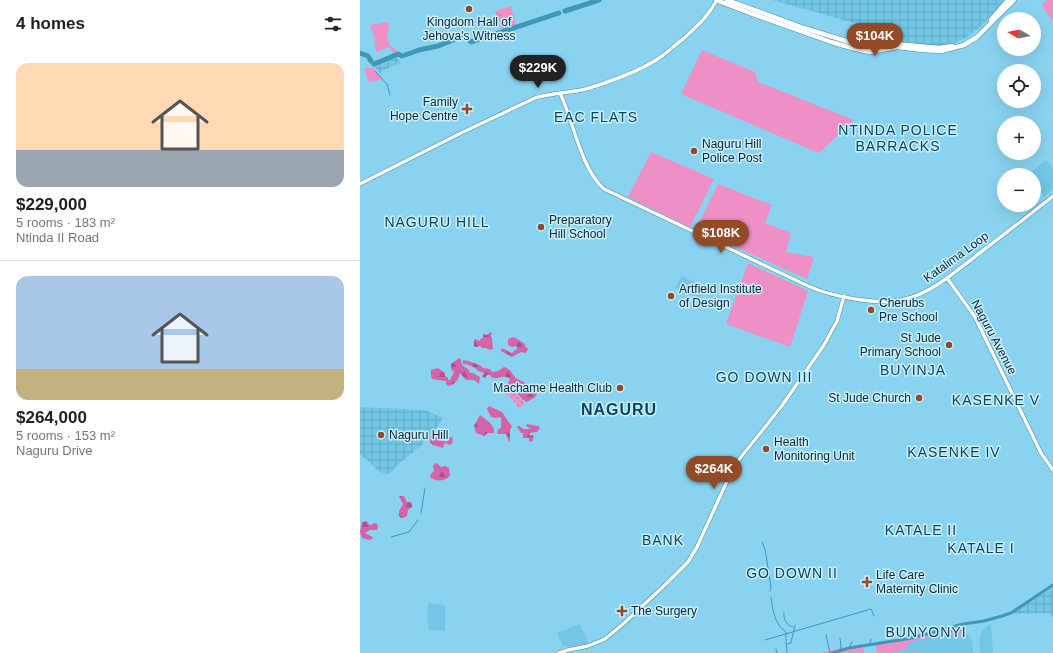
<!DOCTYPE html>
<html lang="en">
<head>
<meta charset="utf-8">
<style>
	:root { --surface:#fff; --page:#f6f6f6; --text:#202124; --muted:#757577; --line:#e0e0e0; --accent:#924a27 }
	body { margin:0; font-family:Helvetica,sans-serif; background:var(--page); color:var(--text); height:100vh; display:flex; flex-direction:column; font-size:15px; white-space:nowrap }
	* { box-sizing:border-box; margin:0 }
	p { font-size:13px; color:var(--muted) }
	.icon { flex:none; width:22px; height:22px; fill:none; stroke:currentColor; stroke-width:2; stroke-linecap:round; stroke-linejoin:round }
	.map { position:relative; flex:1; overflow:hidden }
	.details { display:flex; flex-direction:column; background:var(--surface); width:360px }
	.details>* { flex:none }
	.needle { width:26px; rotate:279deg }
	.buttons { position:absolute; left:637px; top:12px; display:grid; gap:8px }
	.buttons a { display:grid; place-items:center; width:44px; height:44px; border-radius:50%; background:var(--surface); box-shadow:0 4px 16px #0002; font-size:20px }
	.price { position:absolute; translate:-50% -34px; padding:0 9px; border-radius:14px; background:var(--accent); color:#fff; font-size:13px; line-height:26px; filter:drop-shadow(0 1px 2px #0008) }
	.price::after { content:''; position:absolute; left:50%; top:24px; width:12px; height:9px; margin-left:-6px; background:inherit; clip-path:polygon(0 0,100% 0,50% 100%) }
	.price.current { background:#222; color:#fff }
	ul { padding:0; list-style:none }
	li { display:grid; align-content:center; gap:8px; height:212px; padding:0 16px }
	li+li { border-top:1px solid var(--line) }
	li span { display:grid; place-items:center; height:124px; border-radius:12px; color:#555 }
	li>.icon { margin-inline-start:auto }
	span .icon { width:72px; height:72px; fill:#fffc; stroke-width:1 }
	li b { font-size:17px }
	h2 { display:flex; justify-content:space-between; align-items:center; height:48px; padding:0 16px; font-size:17px }
	main { display:flex; flex:1; min-height:0 }
	.map>svg:first-child { display:block }
</style>
</head>
<body>
<main>
<section class="details">
<h2>4 homes<svg class="icon" aria-label="filters" viewBox="0 0 24 24"><path d="M4 7h16M4 17h16"/><circle cx="9" cy="7" r="2"/><circle cx="15" cy="17" r="2"/></svg></h2>
<ul>
<li><span style="background:linear-gradient(#ffd9b3 70%,#9aa5b1 0)"><svg class="icon" aria-label="home" viewBox="0 0 24 24"><path d="M3 11l9-7 9 7M6 9v11h12V9"/></svg></span><div><b>$229,000</b><p>5 rooms · 183 m²</p><p>Ntinda II Road</p></div></li>
<li><span style="background:linear-gradient(#a9c7e8 75%,#c2b280 0)"><svg class="icon" aria-label="home" viewBox="0 0 24 24"><path d="M3 11l9-7 9 7M6 9v11h12V9"/></svg></span><div><b>$264,000</b><p>5 rooms · 153 m²</p><p>Naguru Drive</p></div></li>
</ul>
</section>
<div class="map">
<svg width="693" height="653" viewBox="0 0 693 653">
	<defs>
		<pattern id="industrial-grid" width="8" height="8" patternUnits="userSpaceOnUse"><rect width="8" height="8" fill="#73c6e5"/><path d="M0 4h8M4 0v8" fill="none" stroke="#62aac5"/></pattern>
		<pattern id="forest-firs" width="22" height="20" patternUnits="userSpaceOnUse"><rect width="22" height="20" fill="#d563a8"/><path d="M5 1l3.5 6h-7zM16 11l3.5 6h-7z" fill="#ab5289"/></pattern>
		<pattern id="park-tufts" width="24" height="20" patternUnits="userSpaceOnUse"><rect width="24" height="20" fill="#ee8fc6"/><path d="M3 7l-1-3M5 7V3M7 7l1-3M15 17l-1-3M17 17v-4M19 17l1-3" fill="none" stroke="#bf75a1"/></pattern>
		<pattern id="garden-dots" width="8" height="8" patternUnits="userSpaceOnUse"><rect width="8" height="8" fill="#ee8fc6"/><path d="M2 2h.1M6 6h.1" fill="none" stroke="#bf75a1" stroke-width="1.8" stroke-linecap="round"/></pattern>
	</defs>
	<rect width="100%" height="100%" fill="#8ad3f0"/>
	<!-- built -->
	<g fill="#73c6e5">
		<polygon points="686,160 693,169 693,189 684,197 674,184 674,175 667,175"/>
		<polygon points="322,276 345,288 340,299 315,288"/>
		<polygon points="68,603 85,605 85,631 69,630 67,617"/>
		<polygon points="631,623 633,653 620,653 619,641 620,636 623,630"/>
		<polygon points="220,624 229,644 213,647 203,646 197,633"/>
		<polygon points="606,633 612,640 613,653 528,653 546,648 547,643 575,636 592,634 594,638"/>
	</g>
	<!-- industrial -->
	<g fill="url(#industrial-grid)">
		<polygon points="412,0 644,0 644,2 621,26 606,38 589,45 580,47 540,42 522,31"/>
		<polygon points="36,55 41,63 26,69 20,73 13,65"/>
		<polygon points="0,407 65,410 83,418 77,427 61,446 37,465 31,473 25,474 16,470 17,469 0,454"/>
		<polygon points="693,588 693,617 692,617 691,613 650,614"/>
	</g>
	<!-- grass -->
	<g fill="#ee8fc6">
		<polygon points="687,0 693,0 693,21 681,5"/>
		<path d="M 27,22 L 29,24 C 26,41 25,43 40,53 L 35,55 L 29,47 L 16,52 L 14,36 L 10,25 Z"/>
		<polygon points="342,50 395,72 398,82 494,120 459,153 321,94"/>
		<polygon points="12,67 23,79 9,82 4,69"/>
		<polygon points="291,152 354,179 330,227 268,197"/>
		<polygon points="358,184 412,205 405,223 431,233 426,252 454,257 447,279 337,230 342,222 340,221"/>
		<polygon points="388,263 448,291 430,347 366,324"/>
		<polygon points="604,624 606,633 594,638 592,634 575,636 547,643 548,646 546,649 531,653 517,653 515,643 536,640"/>
		<polygon points="503,644 504,653 460,653 463,652"/>
	</g>
	<!-- forest -->
	<g fill="url(#forest-firs)">
		<polygon points="130,332 132,333 131,336 132,338 133,349 130,350 126,348 122,348 120,346 116,347 114,346 114,340 116,339 119,341 123,337 123,334 127,335"/>
		<polygon points="154,337 165,344 165,346 168,349 166,353 161,352 152,357 141,351 142,348 152,353 154,351 157,349 157,346 152,347 148,345 148,339"/>
		<path d="M 99,358 L 101,360 L 102,365 L 109,370 L 110,373 L 113,373 L 120,377 L 119,384 L 114,380 L 106,380 L 100,373 C 98,381 96,384 88,386 L 86,384 L 86,381 L 72,379 L 71,376 L 71,370 L 78,368 L 85,373 L 85,376 L 88,378 L 88,380 L 90,380 L 94,372 L 91,369 L 91,364 Z"/>
		<path d="M 103,360 C 109,361 120,364 123,368 L 130,369 L 132,372 L 138,371 L 144,367 C 153,370 151,374 156,378 C 163,383 174,384 177,394 L 175,397 L 167,402 L 163,400 L 154,390 L 148,389 L 147,386 L 150,379 C 143,373 138,381 131,377 L 130,375 L 127,375 L 125,378 L 122,377 L 124,373 L 118,371 C 115,367 108,364 103,364 Z"/>
		<path d="M 129,406 L 142,412 C 145,416 148,422 152,426 L 150,430 L 150,442 L 149,442 L 147,436 L 146,434 L 139,434 L 137,433 L 138,429 L 141,428 L 141,418 L 140,417 L 136,418 L 131,417 L 127,409 Z"/>
		<path d="M 120,415 C 126,420 135,424 134,433 L 128,433 L 124,436 L 116,433 L 114,426 Z"/>
		<polygon points="167,424 178,426 180,428 177,432 169,433 170,436 172,435 174,436 172,442 169,441 169,438 163,438 163,433 161,433 157,427 159,426 164,429 171,429 166,426"/>
		<path d="M 71,434 L 76,435 C 79,439 82,442 88,441 L 89,437 L 91,437 L 93,439 L 92,443 L 90,445 L 85,443 L 83,448 L 73,445 L 70,442 Z"/>
		<path d="M 75,463 L 78,464 L 81,467 L 85,466 L 89,468 L 90,476 C 84,481 78,482 71,478 L 70,475 L 74,471 L 73,466 Z"/>
		<polygon points="40,496 44,496 47,502 50,502 52,503 52,507 48,510 47,516 43,518 40,518 39,515 39,511 43,504 39,497"/>
		<polygon points="6,521 10,525 15,523 17,524 18,527 17,530 10,530 5,533 14,538 9,540 2,538 0,532 2,522"/>
	</g>
	<!-- park -->
	<polygon fill="url(#park-tufts)" points="151,6 156,25 142,30 135,11"/>
	<!-- garden -->
	<polygon fill="url(#garden-dots)" points="147,387 152,390 165,404 159,408 151,398 144,392"/>
	<g fill="none" stroke-linecap="round" stroke-linejoin="round">
		<!-- stream -->
		<g stroke="#3e99b9" stroke-width="1">
			<polyline points="15,71 27,84 30,95"/>
			<polyline points="61,513 65,488"/>
			<polyline points="31,537 49,532 58,520"/>
			<polyline points="402,542 405,549 411,587 410,591"/>
			<path d="M 411,597 C 413,610 414,624 426,632 C 425,635 427,648 427,653"/>
			<path d="M 424,613 C 423,619 427,626 433,627"/>
			<polyline points="466,635 470,653"/>
			<polyline points="575,636 590,632 605,630 604,624 603,624"/>
			<polyline points="405,640 511,609 514,616"/>
			<polyline points="427,644 431,643 435,625"/>
			<polyline points="509,646 511,639"/>
			<polyline points="489,648 492,642"/>
			<polyline points="416,649 417,653"/>
			<polyline points="479,651 481,647 480,638"/>
		</g>
		<!-- canal -->
		<polyline stroke="#3e99b9" stroke-width="3" points="472,653 489,648 552,638 603,624 624,621 642,616 651,613 693,585"/>
		<!-- river -->
		<g stroke="#3e99b9" stroke-width="5">
			<polyline points="205,11 239,0"/>
			<polyline points="101,36 107,38"/>
			<polyline points="110,41 111,42 199,13"/>
			<polyline points="0,53 8,56 11,61"/>
			<polyline points="45,55 59,50 78,46 98,38"/>
			<polyline points="14,64 38,54 42,56"/>
		</g>
		<defs>
			<g id="minor">
				<path d="M 200,93 C 214,122 220,167 244,189 L 448,286 C 472,297 521,306 546,299 C 573,292 599,269 621,252 C 645,234 669,215 693,196"/>
				<path d="M 0,184 L 101,133 L 175,98 C 192,93 210,93 226,89 C 249,82 283,70 302,56 C 309,51 316,44 323,39 C 338,25 347,18 357,0"/>
				<polyline points="587,278 615,317 681,453 693,470"/>
				<polyline points="199,653 208,650 228,646 245,639 263,624 306,584 328,562 337,547 368,479 377,462 421,407 464,345 477,321 484,296"/>
			</g>
			<g id="major">
				<polyline points="356,0 387,12 471,42 492,48 510,52 538,47 563,50 581,51 604,45 617,37 654,0"/>
				<polyline points="367,0 444,28 509,48 515,48"/>
				<polyline points="631,20 648,0"/>
				<polyline points="522,47 536,44 579,48 592,46"/>
			</g>
		</defs>
		<!-- minor casing -->
		<use href="#minor" stroke="#418aa5" stroke-width="4.5"/>
		<!-- major casing -->
		<use href="#major" stroke="#418aa5" stroke-width="5.5"/>
		<!-- minor -->
		<use href="#minor" stroke="#fff" stroke-width="3.5"/>
		<!-- major -->
		<use href="#major" stroke="#fff" stroke-width="4.5"/>
	</g>
	<!-- markers -->
	<g fill="#924a27" stroke="#cbeefd" stroke-width="1.5">
		<circle cx="109" cy="9" r="4"/>
		<path d="M105 103h4v4h4v4h-4v4h-4v-4h-4v-4h4z"/>
		<circle cx="334" cy="151" r="4"/>
		<circle cx="181" cy="227" r="4"/>
		<circle cx="311" cy="296" r="4"/>
		<circle cx="511" cy="310" r="4"/>
		<circle cx="589" cy="345" r="4"/>
		<circle cx="260" cy="388" r="4"/>
		<circle cx="559" cy="398" r="4"/>
		<circle cx="21" cy="435" r="4"/>
		<circle cx="406" cy="449" r="4"/>
		<path d="M505 576h4v4h4v4h-4v4h-4v-4h-4v-4h4z"/>
		<path d="M260 605h4v4h4v4h-4v4h-4v-4h-4v-4h4z"/>
	</g>
	<g text-anchor="middle" stroke-width="3" stroke-linejoin="round" paint-order="stroke">
		<!-- poi labels -->
		<g font-size="12" fill="#082732" stroke="#cbeefd" text-anchor="start">
			<text x="109" y="26" text-anchor="middle">Kingdom Hall of<tspan x="109" dy="14">Jehova's Witness</tspan></text>
			<text x="98" y="106" text-anchor="end">Family<tspan x="98" dy="14">Hope Centre</tspan></text>
			<text x="342" y="148">Naguru Hill<tspan x="342" dy="14">Police Post</tspan></text>
			<text x="189" y="224">Preparatory<tspan x="189" dy="14">Hill School</tspan></text>
			<text x="319" y="293">Artfield Institute<tspan x="319" dy="14">of Design</tspan></text>
			<text x="519" y="307">Cherubs<tspan x="519" dy="14">Pre School</tspan></text>
			<text x="581" y="342" text-anchor="end">St Jude<tspan x="581" dy="14">Primary School</tspan></text>
			<text x="252" y="392" text-anchor="end">Machame Health Club</text>
			<text x="551" y="402" text-anchor="end">St Jude Church</text>
			<text x="29" y="439">Naguru Hill</text>
			<text x="414" y="446">Health<tspan x="414" dy="14">Monitoring Unit</tspan></text>
			<text x="516" y="579">Life Care<tspan x="516" dy="14">Maternity Clinic</tspan></text>
			<text x="271" y="615">The Surgery</text>
		</g>
		<!-- street labels -->
		<g font-size="12" fill="#082732" stroke="#cbeefd">
			<text transform="translate(596 257) rotate(-36)" y="4">Katalima Loop</text>
			<text transform="translate(634 337) rotate(62)" y="4">Naguru Avenue</text>
		</g>
		<!-- quarter labels -->
		<g font-size="14" letter-spacing="1" fill="#08475a" stroke="#cbeefd">
			<text x="236" y="122">EAC FLATS</text>
			<text x="538" y="135">NTINDA POLICE<tspan x="538" dy="16">BARRACKS</tspan></text>
			<text x="77" y="227">NAGURU HILL</text>
			<text x="553" y="375">BUYINJA</text>
			<text x="404" y="382">GO DOWN III</text>
			<text x="636" y="405">KASENKE V</text>
			<text x="594" y="457">KASENKE IV</text>
			<text x="561" y="535">KATALE II</text>
			<text x="303" y="545">BANK</text>
			<text x="621" y="553">KATALE I</text>
			<text x="432" y="578">GO DOWN II</text>
			<text x="566" y="637">BUNYONYI</text>
		</g>
		<!-- district labels -->
		<g font-size="16" font-weight="bold" letter-spacing="1" fill="#08475a" stroke="#cbeefd">
			<text x="259" y="415">NAGURU</text>
		</g>
	</g>
</svg>
<div class="buttons">
<a><svg class="needle" viewBox="-14 -14 28 28"><path d="M0-13l5 13h-10z" fill="#e53935"/><path d="M0 13l5-13h-10z" fill="#757577"/></svg></a>
<a><svg class="icon" aria-label="locate" viewBox="0 0 24 24"><circle cx="12" cy="12" r="6"/><path d="M12 2v4M12 18v4M2 12h4M18 12h4"/></svg></a>
<a>+</a>
<a>−</a>
</div>
<b class="price" style="left:515px;top:57px">$104K</b>
<b class="price current" style="left:178px;top:89px">$229K</b>
<b class="price" style="left:361px;top:254px">$108K</b>
<b class="price" style="left:354px;top:490px">$264K</b>
</div>
</main>
</body>
</html>
